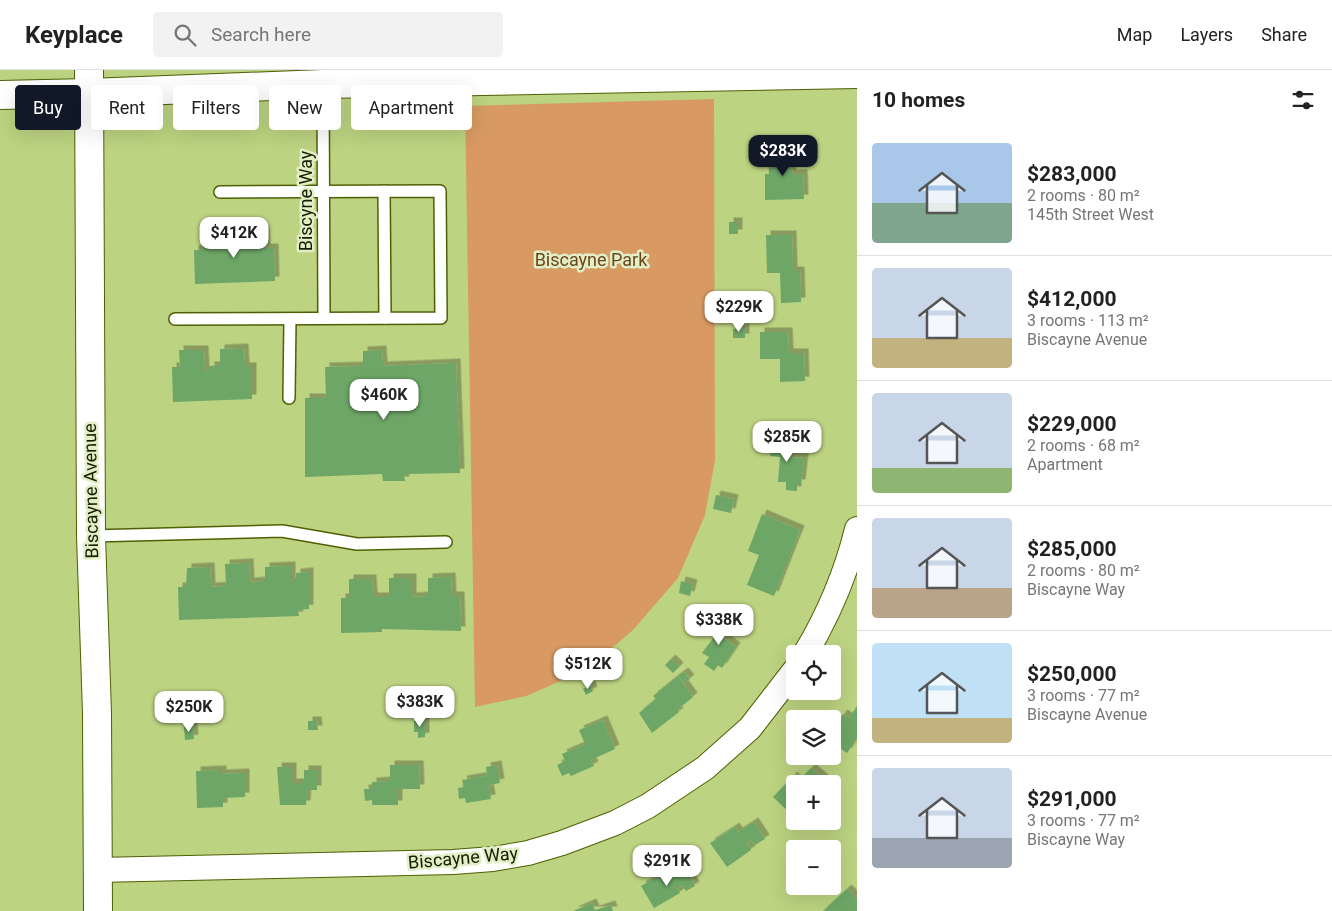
<!DOCTYPE html>
<html lang="en">
<head>
<meta charset="utf-8">
<style>
	:root { --surface:#fff; --page:#f2f2f2; --text:#222; --muted:#767676; --line:#e0e0e0; --accent:#111827 }
	body { margin:0; font-family:Roboto,sans-serif; background:var(--page); color:var(--text); height:100vh; display:flex; flex-direction:column; font-size:19px; white-space:nowrap }
	* { box-sizing:border-box; margin:0 }
	p { font-size:16px; color:var(--muted) }
	.icon { flex:none; width:28px; height:28px; fill:none; stroke:currentColor; stroke-width:2; stroke-linecap:round; stroke-linejoin:round }
	.map { position:relative; flex:1; overflow:hidden }
	.drawer { display:flex; flex-direction:column; background:var(--surface); width:475px }
	.drawer>* { flex:none }
	.banner { position:absolute; left:15px; top:15px; width:475px; height:45px; display:flex; gap:10px }
	.buttons { position:absolute; left:786px; top:575px; display:grid; gap:10px }
	.buttons a { display:grid; place-items:center; width:55px; height:55px; border-radius:5px; background:var(--surface); box-shadow:0 5px 20px #0002; font-size:25px }
	.price { position:absolute; translate:-50% -42px; padding:0 11px; border-radius:10px; background:#fff; color:#222; font-size:16px; line-height:32px; filter:drop-shadow(0 1px 2px #0008) }
	.price::after { content:''; position:absolute; left:50%; top:30px; width:15px; height:11px; margin-left:-8px; background:inherit; clip-path:polygon(0 0,100% 0,50% 100%) }
	.price.active { background:var(--accent); color:#fff }
	ul { padding:0; list-style:none }
	li { display:flex; align-items:center; gap:15px; height:125px; padding:0 15px }
	li+li { border-top:1px solid var(--line) }
	li span { display:grid; place-items:center; flex:none; width:140px; height:100px; border-radius:5px; color:#555 }
	li>.icon { margin-inline-start:auto }
	span .icon { width:60px; height:60px; fill:#fffc; stroke-width:1 }
	li b { font-size:21px }
	h2 { display:flex; justify-content:space-between; align-items:center; height:60px; padding:0 15px; font-size:21px }
	.tag { padding:0 18px; border-radius:5px; background:var(--surface); box-shadow:0 5px 20px #0002; font-size:18px; line-height:45px }
	.tag.active { background:var(--accent); color:#fff }
	header { display:flex; align-items:center; gap:30px; box-sizing:border-box; height:70px; padding:0 25px; background:var(--surface); border-bottom:1px solid var(--line) }
	header strong { font-size:24px }
	nav { display:flex; gap:28px; margin-inline-start:auto; font-size:18px }
	.search { width:350px; height:45px; background:var(--page); display:flex; align-items:center; gap:12px; box-sizing:border-box; padding:0 18px; border-radius:5px; color:var(--muted); font-size:19px }
	main { display:flex; flex:1; min-height:0 }
	.map>svg:first-child { display:block }
</style>
</head>
<body>
<header>
<strong>Keyplace</strong>
<div class="search"><svg class="icon" aria-label="search" viewBox="0 0 24 24"><circle cx="10" cy="10" r="6"/><path d="M15 15l6 6"/></svg>Search here</div>
<nav><a>Map</a><a>Layers</a><a>Share</a></nav>
</header>
<main>
<div class="map">
<svg width="857" height="841" viewBox="0 0 857 841">
	<defs>
		<filter id="shadow"><feDropShadow dx="4.5" dy="-4.5" stdDeviation="0" flood-color="#0004"/></filter>
	</defs>
	<rect width="100%" height="100%" fill="#bcd381"/>
	<!-- green -->
	<polygon fill="#d89a62" points="714,29 715,390 705,445 678,508 633,560 586,600 526,626 475,637 465,36"/>
	<!-- building -->
	<g fill="#6da666" filter="url(#shadow)">
		<polygon points="791,77 792,104 803,104 804,129 765,130 765,104 769,104 768,78"/>
		<rect x="729" y="152" width="9" height="12"/>
		<polygon points="226,160 226,179 242,179 242,160 265,160 266,178 274,178 275,211 195,214 194,180 202,180 202,161"/>
		<polygon points="766,165 792,165 793,201 800,201 801,232 781,233 780,203 767,203"/>
		<polygon points="745,258 745,268 733,268 733,259"/>
		<polygon points="760,262 788,262 789,283 804,283 805,311 780,312 780,289 760,289"/>
		<polygon points="244,278 245,297 252,297 252,329 173,332 172,297 180,297 179,280 204,280 205,301 210,300 210,296 220,296 220,279"/>
		<polygon points="382,280 383,296 456,293 460,403 404,404 405,411 383,411 382,404 305,407 305,328 326,328 325,297 363,296 363,281"/>
		<polygon points="772,364 785,365 784,375 790,376 788,387 804,388 801,414 797,414 797,421 786,420 786,412 778,412 780,387 770,386"/>
		<polygon points="716,425 734,429 731,443 713,439"/>
		<polygon points="762,444 800,460 774,526 747,515 759,485 748,481"/>
		<polygon points="249,493 250,512 265,511 265,497 291,496 291,512 296,512 296,503 309,502 309,539 298,540 299,546 179,550 178,517 186,517 187,498 210,497 211,517 226,516 225,494"/>
		<polygon points="451,507 452,526 460,526 461,561 382,559 382,562 341,563 341,528 349,528 349,509 372,509 373,527 389,527 389,508 412,508 412,527 428,526 428,508"/>
		<polygon points="681,511 693,514 690,526 679,523"/>
		<polygon points="715,548 731,559 724,568 736,577 722,598 718,595 714,601 704,594 709,587 702,583 717,563 709,557"/>
		<polygon points="671,589 679,597 673,603 665,595"/>
		<polygon points="684,602 690,609 685,613 678,606"/>
		<polygon points="678,606 693,627 677,640 679,642 652,663 639,643 656,629 653,626"/>
		<polygon points="591,615 593,621 586,625 583,619"/>
		<polygon points="857,636 857,668 847,683 832,673 832,659 843,644 849,648"/>
		<polygon points="603,650 615,679 591,690 594,696 571,706 569,703 562,706 557,695 565,691 562,684 585,674 579,660"/>
		<polygon points="308,651 317,651 318,660 308,660"/>
		<polygon points="414,651 425,651 425,667 418,668 418,662 414,662"/>
		<polygon points="184,657 193,657 194,669 185,670"/>
		<polygon points="390,695 419,695 420,719 398,719 398,735 372,735 372,730 365,731 364,719 372,719 372,712 390,711"/>
		<polygon points="497,695 500,713 489,715 491,729 466,733 465,728 459,729 458,718 464,717 462,710 487,706 486,697"/>
		<polygon points="277,697 292,697 292,713 304,713 304,700 317,700 317,720 307,720 306,735 280,735"/>
		<polygon points="811,698 825,710 821,714 795,714 795,742 792,745 773,727 793,706 798,711"/>
		<polygon points="222,700 222,704 245,703 245,727 223,728 223,737 197,738 196,701"/>
		<polygon points="754,752 765,769 755,775 751,770 747,773 751,780 727,797 710,773 735,757 738,762"/>
		<polygon points="686,799 695,816 686,821 682,815 678,818 680,823 654,838 641,816 667,801 671,808"/>
		<polygon points="847,819 857,829 857,841 823,841"/>
		<polygon points="592,833 595,840 611,835 613,841 573,841"/>
	</g>
	<g fill="none" stroke-linecap="round" stroke-linejoin="round">
		<defs>
			<g id="service">
				<polyline points="323,14 324,248"/>
				<polyline points="384,121 385,248"/>
				<polyline points="175,249 441,248 440,121 220,122"/>
				<polyline points="289,328 290,249"/>
				<polyline points="91,466 282,461 357,474 446,472"/>
			</g>
			<g id="minor">
				<path d="M 805,584 C 829,544 846,504 857,459"/>
				<polyline points="97,800 453,792 493,789 528,783 562,773 615,753 648,736 705,698 750,658 795,600"/>
			</g>
			<g id="tertiary">
				<polyline points="89,0 91,466 97,643 98,841"/>
				<polyline points="0,25 89,23 323,14 857,4"/>
			</g>
		</defs>
		<!-- service casing -->
		<use href="#service" stroke="#4e6003" stroke-width="14"/>
		<!-- minor casing -->
		<use href="#minor" stroke="#4e6003" stroke-width="26"/>
		<!-- tertiary casing -->
		<use href="#tertiary" stroke="#4e6003" stroke-width="30"/>
		<!-- service -->
		<use href="#service" stroke="#fff" stroke-width="11"/>
		<!-- minor -->
		<use href="#minor" stroke="#fff" stroke-width="24"/>
		<!-- tertiary -->
		<use href="#tertiary" stroke="#fff" stroke-width="28"/>
	</g>
	<g text-anchor="middle" stroke-width="5" stroke-linejoin="round" paint-order="stroke">
		<!-- street labels -->
		<g font-size="18" fill="#161d00" stroke="#e2efc6">
			<text transform="translate(306 131) rotate(-90)" y="6">Biscyne Way</text>
			<text transform="translate(91 421) rotate(-91)" y="6">Biscayne Avenue</text>
			<text transform="translate(463 788) rotate(-5)" y="6">Biscayne Way</text>
		</g>
		<!-- park labels -->
		<g font-size="18" fill="#6e451d" stroke="#e2efc6">
			<text x="591" y="196">Biscayne Park</text>
		</g>
	</g>
</svg>
<div class="buttons">
<a><svg class="icon" aria-label="locate" viewBox="0 0 24 24"><circle cx="12" cy="12" r="6"/><path d="M12 2v4M12 18v4M2 12h4M18 12h4"/></svg></a>
<a><svg class="icon" aria-label="layers" viewBox="0 0 24 24"><path d="M12 4l9 5-9 5-9-5zM3 14l9 5 9-5"/></svg></a>
<a>+</a>
<a>−</a>
</div>
<b class="price active" style="left:783px;top:107px">$283K</b>
<b class="price" style="left:234px;top:189px">$412K</b>
<b class="price" style="left:739px;top:263px">$229K</b>
<b class="price" style="left:384px;top:351px">$460K</b>
<b class="price" style="left:787px;top:393px">$285K</b>
<b class="price" style="left:719px;top:576px">$338K</b>
<b class="price" style="left:588px;top:620px">$512K</b>
<b class="price" style="left:420px;top:658px">$383K</b>
<b class="price" style="left:189px;top:663px">$250K</b>
<b class="price" style="left:667px;top:817px">$291K</b>
<div class="banner">
<a class="tag active">Buy</a>
<a class="tag">Rent</a>
<a class="tag">Filters</a>
<a class="tag">New</a>
<a class="tag">Apartment</a>
</div>
</div>
<section class="drawer">
<h2>10 homes<svg class="icon" aria-label="filters" viewBox="0 0 24 24"><path d="M4 7h16M4 17h16"/><circle cx="9" cy="7" r="2"/><circle cx="15" cy="17" r="2"/></svg></h2>
<ul>
<li><span style="background:linear-gradient(#a9c7e8 60%,#7fa58c 0)"><svg class="icon" aria-label="home" viewBox="0 0 24 24"><path d="M3 11l9-7 9 7M6 9v11h12V9"/></svg></span><div><b>$283,000</b><p>2 rooms · 80 m²</p><p>145th Street West</p></div></li>
<li><span style="background:linear-gradient(#c9d6e8 70%,#c2b280 0)"><svg class="icon" aria-label="home" viewBox="0 0 24 24"><path d="M3 11l9-7 9 7M6 9v11h12V9"/></svg></span><div><b>$412,000</b><p>3 rooms · 113 m²</p><p>Biscayne Avenue</p></div></li>
<li><span style="background:linear-gradient(#c9d6e8 75%,#8fb573 0)"><svg class="icon" aria-label="home" viewBox="0 0 24 24"><path d="M3 11l9-7 9 7M6 9v11h12V9"/></svg></span><div><b>$229,000</b><p>2 rooms · 68 m²</p><p>Apartment</p></div></li>
<li><span style="background:linear-gradient(#c9d6e8 70%,#b9a48a 0)"><svg class="icon" aria-label="home" viewBox="0 0 24 24"><path d="M3 11l9-7 9 7M6 9v11h12V9"/></svg></span><div><b>$285,000</b><p>2 rooms · 80 m²</p><p>Biscayne Way</p></div></li>
<li><span style="background:linear-gradient(#bfe0f5 75%,#c2b280 0)"><svg class="icon" aria-label="home" viewBox="0 0 24 24"><path d="M3 11l9-7 9 7M6 9v11h12V9"/></svg></span><div><b>$250,000</b><p>3 rooms · 77 m²</p><p>Biscayne Avenue</p></div></li>
<li><span style="background:linear-gradient(#c9d6e8 70%,#9aa5b1 0)"><svg class="icon" aria-label="home" viewBox="0 0 24 24"><path d="M3 11l9-7 9 7M6 9v11h12V9"/></svg></span><div><b>$291,000</b><p>3 rooms · 77 m²</p><p>Biscayne Way</p></div></li>
</ul>
</section>
</main>
</body>
</html>
